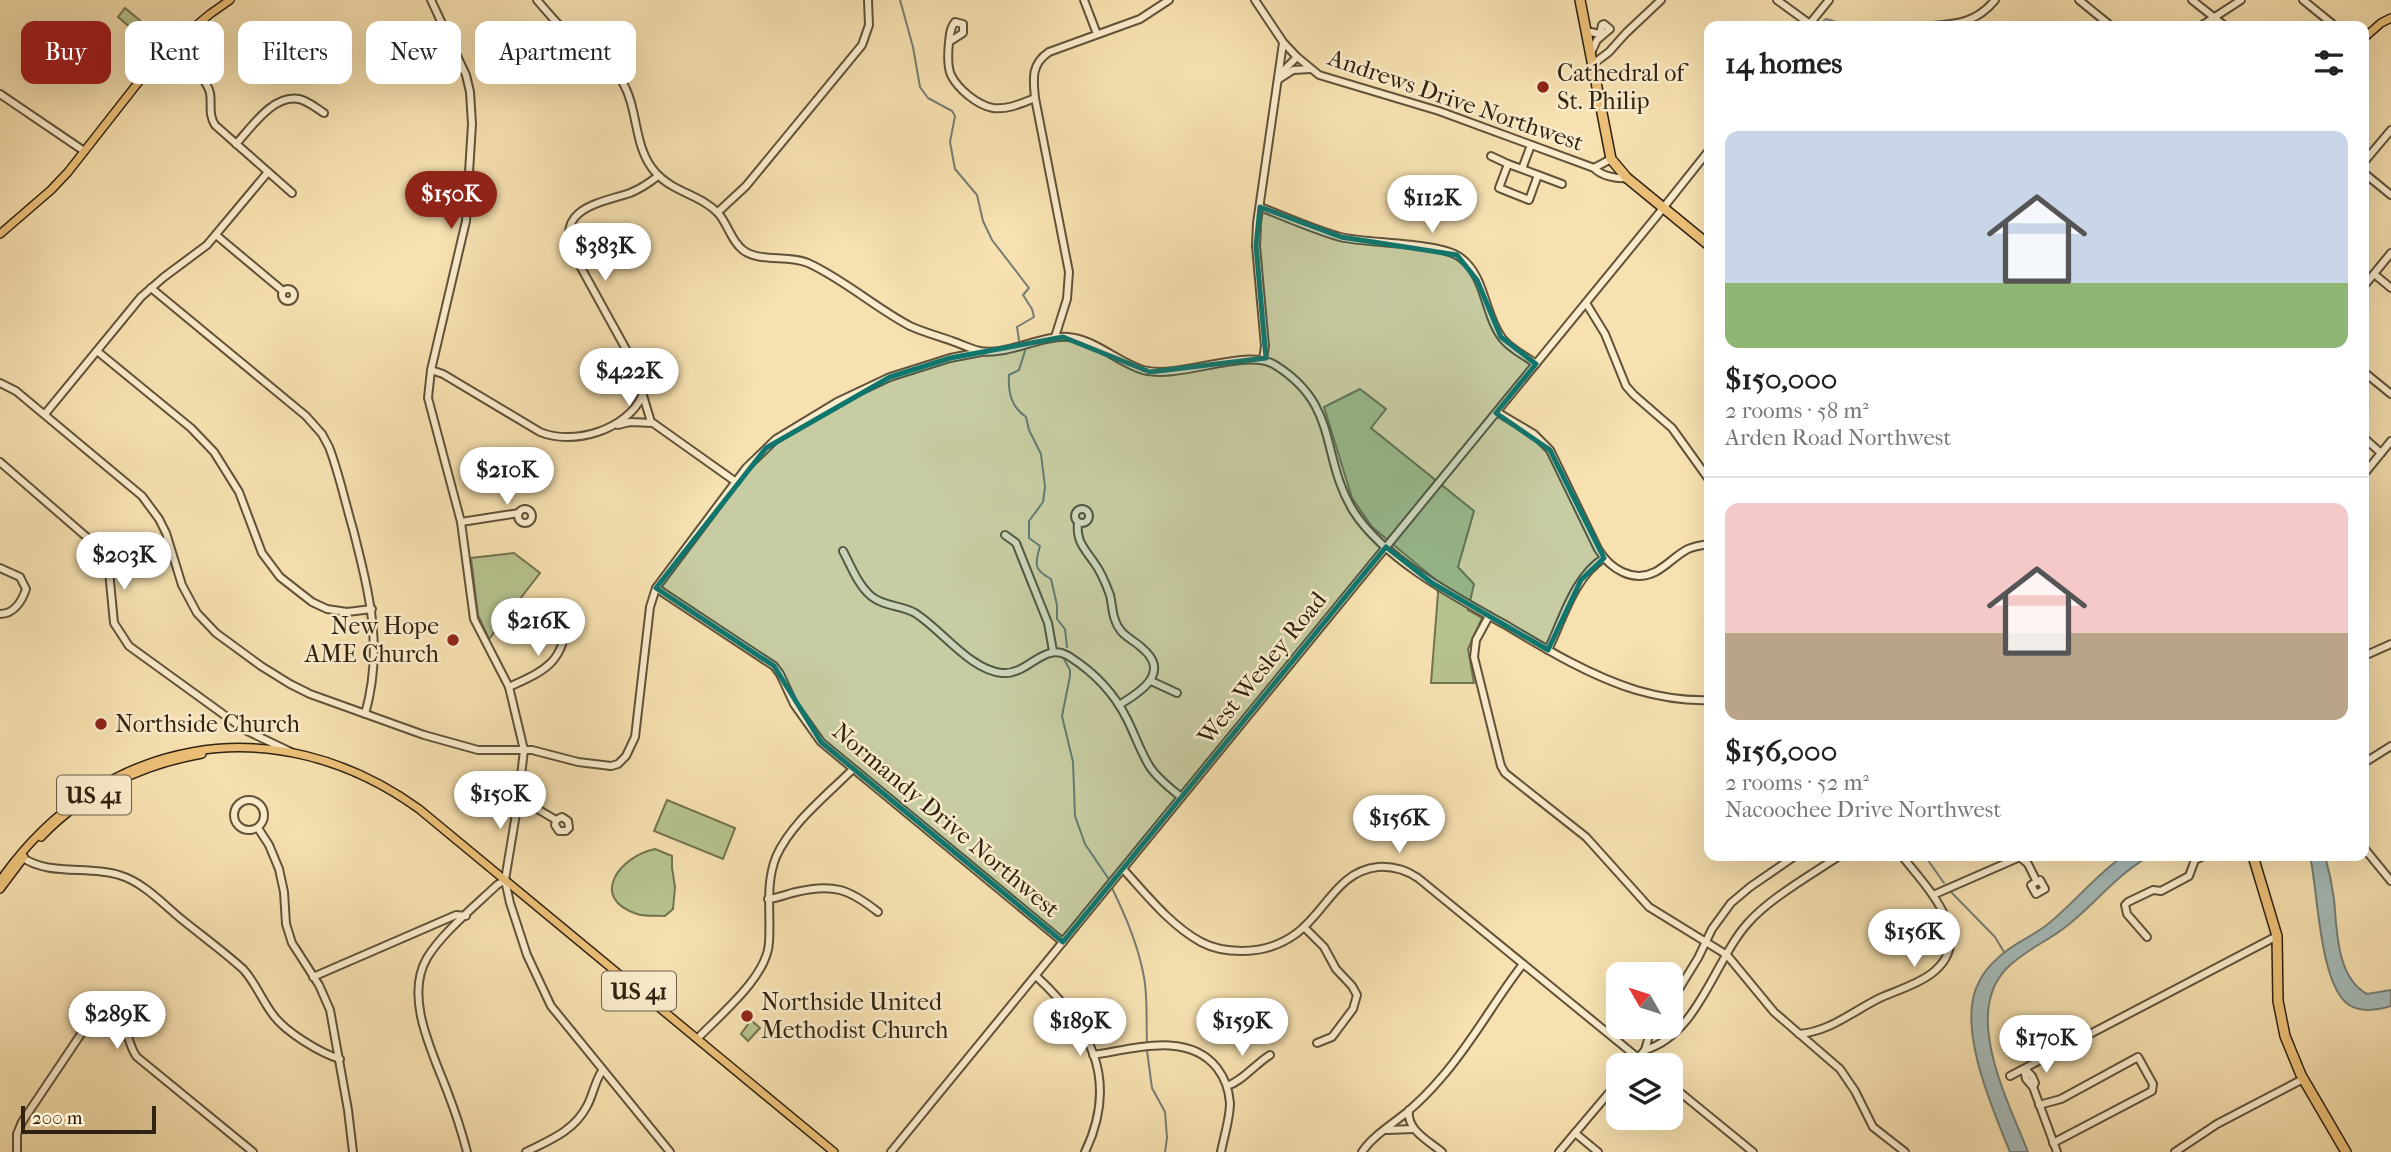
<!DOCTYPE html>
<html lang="en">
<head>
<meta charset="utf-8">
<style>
	:root { --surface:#fff; --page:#f6f6f6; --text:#222; --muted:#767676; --line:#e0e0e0; --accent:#8f2418 }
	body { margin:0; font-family:"IM FELL French Canon",serif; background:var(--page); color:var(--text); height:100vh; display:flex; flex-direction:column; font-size:26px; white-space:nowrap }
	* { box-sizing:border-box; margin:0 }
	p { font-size:23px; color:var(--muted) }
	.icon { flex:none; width:38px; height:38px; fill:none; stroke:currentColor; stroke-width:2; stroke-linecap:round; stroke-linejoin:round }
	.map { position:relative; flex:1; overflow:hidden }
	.sheet { position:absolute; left:1704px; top:21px; width:665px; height:840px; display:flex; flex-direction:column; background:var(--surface); border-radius:14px; box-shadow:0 7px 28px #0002 }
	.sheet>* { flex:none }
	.banner { position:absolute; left:21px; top:21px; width:665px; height:63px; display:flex; gap:14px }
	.needle { width:46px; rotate:309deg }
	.buttons { position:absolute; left:1606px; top:962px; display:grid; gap:14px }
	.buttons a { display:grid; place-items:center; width:77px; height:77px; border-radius:14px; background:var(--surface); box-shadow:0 7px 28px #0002; font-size:35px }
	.scale { position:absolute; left:21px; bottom:18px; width:135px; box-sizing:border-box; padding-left:7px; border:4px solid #2f2211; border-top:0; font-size:19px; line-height:24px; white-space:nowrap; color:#2f2211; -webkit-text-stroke:5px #faeccc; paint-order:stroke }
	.price { position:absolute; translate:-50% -60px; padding:0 16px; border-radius:24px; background:#fff; color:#222; font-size:23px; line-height:46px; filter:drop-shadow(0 2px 4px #0008) }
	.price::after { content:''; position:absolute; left:50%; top:42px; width:21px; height:16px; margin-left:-10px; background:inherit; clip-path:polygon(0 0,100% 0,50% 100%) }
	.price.current { background:var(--accent); color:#fff }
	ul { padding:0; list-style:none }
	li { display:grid; align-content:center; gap:14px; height:371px; padding:0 21px }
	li+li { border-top:2px solid var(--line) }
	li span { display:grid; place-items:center; height:217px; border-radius:14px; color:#555 }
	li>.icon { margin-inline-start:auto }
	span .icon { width:126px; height:126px; fill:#fffc; stroke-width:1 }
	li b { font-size:30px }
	h2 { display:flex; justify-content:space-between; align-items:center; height:84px; padding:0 21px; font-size:30px }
	.chip { padding:0 24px; border-radius:14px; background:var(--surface); box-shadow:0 7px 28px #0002; font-size:24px; line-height:63px }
	.chip.current { background:var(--accent); color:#fff }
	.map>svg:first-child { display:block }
</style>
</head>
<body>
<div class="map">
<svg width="2391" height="1152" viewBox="0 0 2391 1152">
	<rect width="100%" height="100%" fill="#f7e1b0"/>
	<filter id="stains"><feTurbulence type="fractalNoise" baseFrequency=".00286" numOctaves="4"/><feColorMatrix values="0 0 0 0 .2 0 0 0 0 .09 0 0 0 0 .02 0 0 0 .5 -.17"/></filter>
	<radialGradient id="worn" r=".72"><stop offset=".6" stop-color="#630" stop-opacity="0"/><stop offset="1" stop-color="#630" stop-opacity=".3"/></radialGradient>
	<!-- green -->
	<g fill="#b7c490" stroke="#737350" stroke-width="2">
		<polygon points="125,8 144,24 137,33 118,17"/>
		<polygon points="1360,389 1386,409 1371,428 1474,511 1458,567 1474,584 1468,610 1482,618 1468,649 1474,683 1431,683 1438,593 1436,580 1372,527 1352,498 1324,407"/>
		<polygon points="514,553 540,573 489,639 478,615 471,558"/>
		<polygon points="667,800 735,828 723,859 654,831"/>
		<path d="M 655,849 L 672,856 L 672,868 L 675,887 L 673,909 L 665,916 C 657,915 645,917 637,914 C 588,898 620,856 655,849 Z"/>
		<polygon points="751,1020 760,1028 748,1041 741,1034"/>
	</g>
	<!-- water -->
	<g fill="#a4bab8" stroke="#757d75" stroke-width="2">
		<path d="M 2123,856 L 2150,856 C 2118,873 2096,903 2068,925 C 2049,941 2024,950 2006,969 C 1962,1015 2009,1103 2028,1152 L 2010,1152 C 1993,1110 1955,1025 1979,982 C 1983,973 1991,964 1999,957 C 2013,943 2032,937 2048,924 C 2074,903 2095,876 2123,856 Z"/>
		<path d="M 2310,856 L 2325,856 C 2329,870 2332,884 2334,899 C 2337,929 2336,977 2367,994 L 2391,990 L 2391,1006 C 2378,1010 2362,1013 2349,1005 C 2319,985 2318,890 2310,856 Z"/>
	</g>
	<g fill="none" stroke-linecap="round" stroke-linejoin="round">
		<!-- stream -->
		<g stroke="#757d75" stroke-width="2">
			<polyline points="900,0 913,47 920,87 928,98 952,111 955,116 950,142 955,169 977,195 983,221 992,240 1029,288 1023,295 1032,309 1034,317 1017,327 1019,340"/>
			<polyline points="1818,26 1826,19 1844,24 1845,26"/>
			<path d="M 1025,351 L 1019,370 L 1009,375 C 1008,392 1011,407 1026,417 L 1029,430 L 1041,454 L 1045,487 L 1043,502 L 1029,521 L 1029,538 L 1040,546 C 1035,564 1033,569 1051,579 L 1057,605 L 1057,619 L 1065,629 L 1067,647"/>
			<polyline points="1707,485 1710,490"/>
			<polyline points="1064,659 1070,670 1070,676 1062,716 1073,762 1075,816 1085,844 1108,878"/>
			<polyline points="1925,856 1944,883"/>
			<path d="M 1112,888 C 1126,917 1138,945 1144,977 C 1148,999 1146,1021 1147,1043"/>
			<polyline points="1950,891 1995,937 2004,952"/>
			<polyline points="1147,1051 1152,1088 1165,1112 1167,1138 1165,1152"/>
		</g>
		<defs>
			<g id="minor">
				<polyline points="431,0 466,75 470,92 472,124 466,221 431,370 428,398 461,522 474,619 509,687 524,750 518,802 505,880 510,903 527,955 551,1006 670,1152"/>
				<path d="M 537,0 C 553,19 570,38 589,54 C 601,63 615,70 623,83 C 639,111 633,148 656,173 C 673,192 701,195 718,213 C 728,224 731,241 743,250 C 760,263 788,254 808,263 C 845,280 874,307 910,326 C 923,332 938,336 952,341 C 961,344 971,349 980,351 C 1007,356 1040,335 1068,337 C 1095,339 1117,362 1143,370 C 1179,380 1246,347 1275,365 C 1341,406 1319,456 1354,512 C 1386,561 1459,599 1509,627 C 1549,651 1591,676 1636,690 C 1660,697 1685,701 1710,700"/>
				<polyline points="1084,0 1097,34"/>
				<path d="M 1255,0 L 1283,42 L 1296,56 L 1319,75 L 1439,111 L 1594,168 C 1601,176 1617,179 1627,178"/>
				<polyline points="1777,0 1810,24"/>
				<polyline points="2079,0 2111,26"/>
				<polyline points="2192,0 2225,26"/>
				<polyline points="2303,0 2335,26"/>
				<polyline points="1808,26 1829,0"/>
				<path d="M 1932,26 C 1958,24 1977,22 1995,0"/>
				<polyline points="2201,26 2241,0"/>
				<polyline points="1586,31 1600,34 1602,25 1604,24 1610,29 1597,40 1591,53"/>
				<path d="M 949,42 L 963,33 L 963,24 L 955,22 C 950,28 950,34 949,42 C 948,52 947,66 951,75 C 958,89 977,105 993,108 C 1008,110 1022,103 1035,98"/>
				<path d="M 170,46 C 181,57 207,78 210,93 C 212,105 208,114 215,125 L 292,193"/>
				<polyline points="1591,61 1597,61 1609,52 1626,33 1661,0"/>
				<polyline points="1280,74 1297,57"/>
				<polyline points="1279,79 1293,70 1310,69"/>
				<polyline points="0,94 84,151"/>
				<path d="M 236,144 C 251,128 273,94 299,99 C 308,101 316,108 324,113"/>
				<polyline points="1491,156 1508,164"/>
				<polyline points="2364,162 2391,130"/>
				<polyline points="1594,168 1611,159"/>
				<polyline points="1522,169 1538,175 1529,200 1499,188 1508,164 1522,169 1531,145"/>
				<polyline points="2364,173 2391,195"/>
				<polyline points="1538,175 1562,184"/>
				<path d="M 1260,207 C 1286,217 1312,229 1340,237 C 1369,244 1441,242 1461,258 C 1486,277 1484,314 1502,338 C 1511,350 1525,355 1536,364"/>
				<polyline points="718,212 746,186 862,45 869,25 868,0"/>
				<polyline points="216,235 283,291"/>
				<polyline points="2374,274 2391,288"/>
				<polyline points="2364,286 2391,253"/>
				<path d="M 151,288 L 306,416 L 322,434 L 329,447 C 339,473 345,502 353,529 C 369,593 384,648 365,714"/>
				<circle cx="288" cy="295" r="6"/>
				<polyline points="1586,303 1605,334 1626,386 1634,395 1672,428 1710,481"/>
				<path d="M 1055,337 L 1067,299 L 1069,272 L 1035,98 C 1033,79 1031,64 1049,52 L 1140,19 L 1169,0"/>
				<polyline points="97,351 191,428 214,452 239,492 262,553 280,577 312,602 327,609 347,612 372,609"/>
				<polyline points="1263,360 1265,346 1256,246 1257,223 1283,43"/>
				<path d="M 431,370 L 443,374 L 540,432 C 573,446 627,430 642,396"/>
				<polyline points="2364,372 2391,394"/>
				<polyline points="0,383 16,391 142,496 159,519 166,533 182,585 197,613 216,633 261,666 290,684 310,694 424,735 478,750 532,750 578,762 611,766 618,764 626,756 635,737 650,607 656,588 746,468 776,439 837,402 890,377 950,358 981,352"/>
				<path d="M 1497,412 L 1534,434 L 1550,450 L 1598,549 C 1610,569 1633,583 1655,572 C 1667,566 1676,555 1688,549 C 1695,546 1702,545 1710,544"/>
				<polyline points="45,414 141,297 164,277 207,245 268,172"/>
				<path d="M 651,422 L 633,362 L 573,253 C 555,208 600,203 630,193 C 640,189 649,183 658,176"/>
				<polyline points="618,425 630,422 653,423 736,482"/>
				<polyline points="2364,438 2381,453"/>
				<polyline points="0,462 97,546 109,571 114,623 129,646 245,730 291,752"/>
				<polyline points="2364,474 2391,441"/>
				<circle cx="1082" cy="516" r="7"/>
				<circle cx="525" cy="516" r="7"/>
				<polyline points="461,522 519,513"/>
				<path d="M 1078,522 C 1076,540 1083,547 1093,561 C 1100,570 1106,584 1110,595 C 1113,608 1112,620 1121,631 C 1127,638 1136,642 1142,648 C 1172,673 1139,693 1119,705"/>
				<polyline points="1005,535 1016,543 1048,623 1053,651"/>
				<path d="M 843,551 C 851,566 858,585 871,596 C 884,607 902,605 915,613 C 942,630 970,670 1002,673 C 1030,675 1043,640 1070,657 C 1095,673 1114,693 1127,719 C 1135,735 1141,753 1150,767 C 1158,779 1170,788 1181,797"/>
				<path d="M 0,568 L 20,577 L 26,589 C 22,601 14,614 0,614"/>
				<polyline points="656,588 774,666 780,674 794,704 821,742 1063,942"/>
				<polyline points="1489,616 1476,640 1474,657 1501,766 1505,773 1586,837 1649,907 1727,955 1774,1012 1840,1069 1855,1091 1873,1127 1905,1152"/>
				<path d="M 1548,650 C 1563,619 1574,577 1604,558"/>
				<polyline points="2364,656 2391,644"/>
				<polyline points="1151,681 1177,693"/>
				<path d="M 509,687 C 541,672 562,665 566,626 L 573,622 L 572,613 L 567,611 L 562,612 L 559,617 L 560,623 L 566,626"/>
				<polyline points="2364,763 2391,746"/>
				<circle cx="249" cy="815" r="15"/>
				<polyline points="518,802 534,807 556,820 562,817 568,821 569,828 566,831 559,831 555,825 556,820"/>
				<polyline points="258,828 269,845 279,869 284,892 286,924 292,943 319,985 330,1010 348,1110 353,1152"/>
				<polyline points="2364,848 2391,881"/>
				<path d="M 20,856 C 49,877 87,865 119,875 C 143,882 162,903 180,918 C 201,935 223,951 243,969 C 256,983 262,1001 274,1016 C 286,1032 320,1053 340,1059"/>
				<path d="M 1123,869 C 1146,894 1170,925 1201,942 C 1214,949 1228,951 1242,951 C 1262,951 1281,945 1297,933 C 1326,911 1338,871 1378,867 C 1393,866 1406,870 1418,878 L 1648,1066"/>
				<polygon points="2040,880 2045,889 2036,894 2031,885"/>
				<polyline points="1933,895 2020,857 2028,864 2037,882"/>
				<path d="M 768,899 C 778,898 787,894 796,892 C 833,883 849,889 878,912"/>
				<polyline points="1304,927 1324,947 1336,969 1352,986 1357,995 1353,1009 1332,1037 1317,1043"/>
				<polyline points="2147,937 2127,914 2125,905 2128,902 2153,890 2161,891 2189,876 2195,860 2204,856"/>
				<path d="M 1036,976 C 1090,1026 1120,1079 1085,1152"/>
				<polyline points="313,977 456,915 466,916"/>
				<polyline points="1671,1002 1698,958 1712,929 1731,903 1750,887 1795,856"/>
				<path d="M 1799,1034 C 1832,1031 1854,1010 1882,997 C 1898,990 1916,985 1931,974 C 1979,938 1926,887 1902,856"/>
				<path d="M 697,1039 C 720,1015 768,976 769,942 C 771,913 765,885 776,857 C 791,823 827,795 853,769"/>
				<path d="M 1645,1050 C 1698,1035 1715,959 1748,923 C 1770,898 1811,875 1839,856"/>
				<path d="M 1093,1055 C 1133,1049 1188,1031 1217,1068 C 1225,1078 1229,1091 1230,1103 C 1230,1119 1224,1136 1221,1152"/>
				<polyline points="1631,1066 1645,1050 1649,1036 1655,1027"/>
				<polyline points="2024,1069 2026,1079 2033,1087 2057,1152"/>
				<polyline points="2025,1069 2032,1076 2035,1083 2033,1087"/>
				<polyline points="2010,1076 2277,936"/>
				<polyline points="1671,1085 1753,1152"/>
				<path d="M 1227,1086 C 1243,1081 1255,1064 1270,1055"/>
				<polyline points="2039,1105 2061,1099 2138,1057 2153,1084 2152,1091 2053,1143"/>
				<path d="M 1409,1110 C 1406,1130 1429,1141 1442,1152"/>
				<polyline points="1387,1130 1414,1129"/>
				<polyline points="1575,1133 1598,1152"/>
				<path d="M 17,1152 L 17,1134 L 22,1122 L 87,1025 C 93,1019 99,1016 108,1017 C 130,1019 126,1044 137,1057 L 253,1152"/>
				<path d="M 467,1152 C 462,1133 456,1114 449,1096 C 435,1057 403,999 427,958 C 441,934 476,905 497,885 L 505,880"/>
				<path d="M 526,1152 C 550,1140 574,1131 587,1106 C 593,1095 595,1081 602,1071"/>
				<polyline points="891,1152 1656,217 1710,149"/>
				<path d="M 1362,1152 C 1373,1136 1391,1125 1406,1113 C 1419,1102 1430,1091 1441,1078 C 1472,1043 1494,1001 1523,964"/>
				<polyline points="1559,1152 1619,1081"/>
				<polyline points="2175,1152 2217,1124 2303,1079"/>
			</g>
			<g id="major">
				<polyline points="2364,38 2381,23 2391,18"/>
				<polyline points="0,234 51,190 68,172 159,56 210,14 230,0"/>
				<path d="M 41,837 C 84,792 141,765 202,754"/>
				<path d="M 0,881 C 101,736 275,705 419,809 L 834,1152"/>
				<polyline points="0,889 24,857"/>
			</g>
			<g id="highway">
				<polyline points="1580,0 1611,159 1627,178 1710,246"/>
				<polyline points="2253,856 2277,936 2278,1001 2285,1036 2301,1075 2346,1152"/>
			</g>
		</defs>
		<!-- minor casing -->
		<use href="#minor" stroke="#615239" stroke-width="10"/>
		<!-- major casing -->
		<use href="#major" stroke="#2f2211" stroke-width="10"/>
		<!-- highway casing -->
		<use href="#highway" stroke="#2f2211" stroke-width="12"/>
		<!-- minor -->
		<use href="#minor" stroke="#faeccc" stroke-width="6"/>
		<!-- major -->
		<use href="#major" stroke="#ecc078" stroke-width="7"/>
		<!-- highway -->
		<use href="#highway" stroke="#ecc078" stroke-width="9"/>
	</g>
	<!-- marked area -->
	<path fill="#0f766e" fill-opacity="0.2" stroke="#0f766e" stroke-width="5" stroke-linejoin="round" d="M 1260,207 L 1341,237 L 1457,255 L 1477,280 L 1501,337 L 1536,364 L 1496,413 L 1550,450 L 1604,558 L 1581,580 L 1548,650 L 1432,583 L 1386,547 L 1063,942 L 821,742 L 774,666 L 656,588 L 766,448 L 890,377 L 950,358 L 1063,337 L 1150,372 L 1266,358 L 1256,246 Z"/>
	<!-- markers -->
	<g fill="#8f2418" stroke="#faeccc" stroke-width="2.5">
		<circle cx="1543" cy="87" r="7"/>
		<circle cx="453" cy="640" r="7"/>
		<circle cx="101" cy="724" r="7"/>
		<circle cx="747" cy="1016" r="7"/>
	</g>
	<g text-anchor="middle" stroke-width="5" stroke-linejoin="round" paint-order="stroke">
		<!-- shield labels -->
		<g fill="#faeccc" stroke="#6c5f49" stroke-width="2">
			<rect x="57" y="775.5" width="74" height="39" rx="5"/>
			<rect x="602" y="971.5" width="74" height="39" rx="5"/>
		</g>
		<g font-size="23" font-weight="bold" fill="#2f2211">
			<text x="94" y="803">US 41</text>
			<text x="639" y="999">US 41</text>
		</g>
		<!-- poi labels -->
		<g font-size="24" fill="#2f2211" stroke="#faeccc" text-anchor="start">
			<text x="1557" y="81">Cathedral of<tspan x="1557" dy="28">St. Philip</tspan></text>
			<text x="439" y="634" text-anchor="end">New Hope<tspan x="439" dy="28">AME Church</tspan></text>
			<text x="115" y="732">Northside Church</text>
			<text x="761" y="1010">Northside United<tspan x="761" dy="28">Methodist Church</tspan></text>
		</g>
		<!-- street labels -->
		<g font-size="24" fill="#2f2211" stroke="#faeccc">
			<text transform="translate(1456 100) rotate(19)" y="8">Andrews Drive Northwest</text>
			<text transform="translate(1262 668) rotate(-51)" y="8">West Wesley Road</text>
			<text transform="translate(946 820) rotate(40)" y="8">Normandy Drive Northwest</text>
		</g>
	</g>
	<rect width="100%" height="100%" filter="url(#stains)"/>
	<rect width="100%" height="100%" fill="url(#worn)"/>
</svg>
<div class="buttons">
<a><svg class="needle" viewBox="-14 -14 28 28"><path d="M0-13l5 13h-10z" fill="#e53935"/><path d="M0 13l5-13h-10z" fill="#767676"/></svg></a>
<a><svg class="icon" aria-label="layers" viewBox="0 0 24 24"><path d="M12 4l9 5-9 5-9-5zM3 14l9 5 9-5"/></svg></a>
</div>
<div class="scale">200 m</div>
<b class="price current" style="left:451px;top:231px">$150K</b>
<b class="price" style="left:1432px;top:235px">$112K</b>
<b class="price" style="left:605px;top:283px">$383K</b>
<b class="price" style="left:629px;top:408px">$422K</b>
<b class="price" style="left:507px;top:507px">$210K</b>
<b class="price" style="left:124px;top:592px">$203K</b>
<b class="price" style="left:538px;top:658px">$216K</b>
<b class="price" style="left:500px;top:831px">$150K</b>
<b class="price" style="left:1399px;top:855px">$156K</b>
<b class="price" style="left:1914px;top:969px">$156K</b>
<b class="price" style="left:117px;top:1051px">$289K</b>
<b class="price" style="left:1080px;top:1058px">$189K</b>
<b class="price" style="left:1242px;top:1058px">$159K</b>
<b class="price" style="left:2046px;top:1075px">$170K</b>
<div class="banner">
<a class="chip current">Buy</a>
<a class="chip">Rent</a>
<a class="chip">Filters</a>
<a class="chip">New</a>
<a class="chip">Apartment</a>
</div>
<section class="sheet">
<h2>14 homes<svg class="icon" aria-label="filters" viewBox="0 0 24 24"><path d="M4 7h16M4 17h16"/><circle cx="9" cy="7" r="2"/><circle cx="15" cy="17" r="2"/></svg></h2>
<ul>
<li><span style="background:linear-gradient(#c9d6e8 70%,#8fb573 0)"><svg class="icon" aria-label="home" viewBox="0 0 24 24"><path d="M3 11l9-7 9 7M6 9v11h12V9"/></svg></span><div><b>$150,000</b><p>2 rooms · 58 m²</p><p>Arden Road Northwest</p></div></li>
<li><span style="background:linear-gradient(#f6c9c9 60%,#b9a48a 0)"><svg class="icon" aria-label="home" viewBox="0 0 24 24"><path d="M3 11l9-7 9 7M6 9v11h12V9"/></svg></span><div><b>$156,000</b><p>2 rooms · 52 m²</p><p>Nacoochee Drive Northwest</p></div></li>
</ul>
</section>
</div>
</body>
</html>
